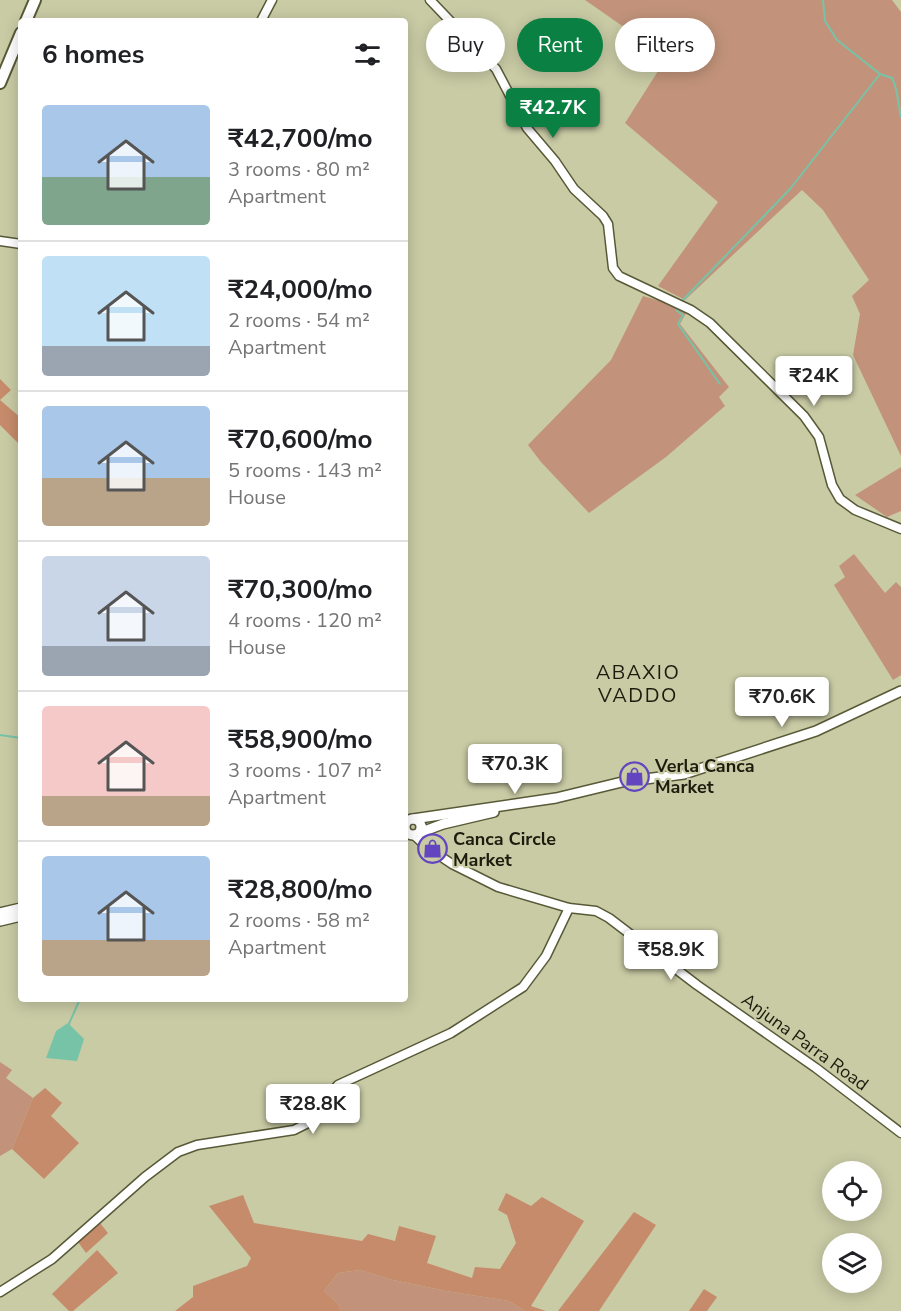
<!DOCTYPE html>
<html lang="en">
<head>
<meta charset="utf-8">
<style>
	:root { --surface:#fff; --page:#f2f2f2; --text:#202124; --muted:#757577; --line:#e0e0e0; --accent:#0b8043 }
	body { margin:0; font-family:"Nunito Sans",sans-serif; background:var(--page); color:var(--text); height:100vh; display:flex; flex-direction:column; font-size:22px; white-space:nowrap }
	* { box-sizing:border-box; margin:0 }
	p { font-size:20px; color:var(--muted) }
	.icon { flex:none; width:33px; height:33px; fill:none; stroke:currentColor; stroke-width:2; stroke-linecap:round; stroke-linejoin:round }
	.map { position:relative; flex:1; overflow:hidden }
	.side { position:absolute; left:18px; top:18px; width:390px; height:984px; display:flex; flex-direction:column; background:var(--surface); border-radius:6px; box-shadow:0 3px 15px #0003 }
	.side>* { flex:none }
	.hud { position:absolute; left:426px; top:18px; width:384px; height:54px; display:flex; gap:12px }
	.controls { position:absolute; left:822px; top:1161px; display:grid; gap:12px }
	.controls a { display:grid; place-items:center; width:60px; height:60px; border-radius:50%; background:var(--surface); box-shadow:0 3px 15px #0003; font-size:30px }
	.price { position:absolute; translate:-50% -51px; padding:0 14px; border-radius:6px; background:#fff; color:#222; font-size:20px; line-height:39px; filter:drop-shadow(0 2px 3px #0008) }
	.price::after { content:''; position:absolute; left:50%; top:36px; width:18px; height:14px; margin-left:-9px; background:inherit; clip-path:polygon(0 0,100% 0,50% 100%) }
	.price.current { background:var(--accent); color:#fff }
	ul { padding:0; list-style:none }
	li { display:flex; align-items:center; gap:18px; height:150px; padding:0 24px }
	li+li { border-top:2px solid var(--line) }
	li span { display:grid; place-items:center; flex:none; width:168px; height:120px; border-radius:6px; color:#555 }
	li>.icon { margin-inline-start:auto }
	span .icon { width:72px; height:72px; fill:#fffc; stroke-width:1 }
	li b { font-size:26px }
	h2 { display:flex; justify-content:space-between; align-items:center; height:72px; padding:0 24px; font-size:26px }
	.chip { padding:0 21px; border-radius:27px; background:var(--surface); box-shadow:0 3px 15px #0003; font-size:21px; line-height:54px }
	.chip.current { background:var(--accent); color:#fff }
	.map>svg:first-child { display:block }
</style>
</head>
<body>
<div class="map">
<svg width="901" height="1311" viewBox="0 0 901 1311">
	<rect width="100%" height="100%" fill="#c9cba5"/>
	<!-- green -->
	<g fill="#c2937a">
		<polygon points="585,0 892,0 901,12 901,456 853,355 860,314 852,296 869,280 823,210 802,190 685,300 658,286 718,202 625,123 667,57"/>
		<polygon points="643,296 667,303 686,313 680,324 729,387 719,397 725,406 666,457 589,513 541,462 528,445 611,360"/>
		<polygon points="901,467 901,511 887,517 855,495"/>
		<polygon points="854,554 885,593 896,582 901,587 901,675 893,680 834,585 845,577 839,566"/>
		<polygon points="0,1062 12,1070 6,1078 33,1098 12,1149 0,1156"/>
		<polygon points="360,1270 393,1280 446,1291 509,1301 525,1311 341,1311 338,1304 324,1291 338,1273"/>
	</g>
	<!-- forest -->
	<g fill="#c68b6a">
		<polygon points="0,379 11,390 0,400 21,418 21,439 18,443 0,425"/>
		<polygon points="45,1088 62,1103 51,1116 79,1143 44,1179 12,1149 33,1098"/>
		<polygon points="506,1193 531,1206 542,1197 584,1221 531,1306 546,1311 525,1311 509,1301 446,1291 393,1280 360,1270 338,1273 324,1291 338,1304 341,1311 175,1311 193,1297 193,1286 247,1266 251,1258 209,1206 243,1195 254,1223 362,1241 368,1234 395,1241 399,1226 436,1236 427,1263 472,1278 475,1267 500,1269 516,1243 507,1215 498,1210"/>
		<polygon points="634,1212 656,1225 599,1311 558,1311"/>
		<polygon points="100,1223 108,1233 86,1253 78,1242"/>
		<polygon points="97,1250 118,1273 73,1311 69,1311 52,1294"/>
		<polygon points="704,1289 717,1297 707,1311 689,1311"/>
	</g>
	<!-- water -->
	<polygon fill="#77c3a8" points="68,1023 84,1039 77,1061 46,1058 56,1031"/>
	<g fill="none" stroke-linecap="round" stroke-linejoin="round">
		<!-- stream -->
		<g stroke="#77c3a8" stroke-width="2">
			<path d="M 823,0 L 825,21 L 837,40 L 880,74 L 892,78 C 898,89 898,104 901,117"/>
			<polyline points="681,302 790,189 880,74"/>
			<polyline points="678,307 676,310 683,315 678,324 720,384"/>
			<polyline points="0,735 21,738"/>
			<polyline points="68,1026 80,999"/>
		</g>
		<defs>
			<g id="tertiary">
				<polyline points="430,0 496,69 527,128 555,161 574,189 603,216 608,224 613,268 619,276 691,310 710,323 804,416 819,437 832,485 840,499 855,510 901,529"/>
				<polyline points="261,21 272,0"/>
				<polyline points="0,241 21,244"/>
				<polyline points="421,825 435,851"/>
				<polyline points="414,835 428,848 452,864 498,887 569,908 596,911 609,918 697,985 816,1068 901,1133"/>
				<polyline points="0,1292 52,1259 145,1177 178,1152 197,1145 294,1130 306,1124 338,1085 451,1033 523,987 546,956 569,908"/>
			</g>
			<g id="secondary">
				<polyline points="413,819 556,798 622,782 684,774 816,731 901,691"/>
				<circle cx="413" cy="827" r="8"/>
				<polyline points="419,833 443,824 494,812"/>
				<polyline points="0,913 21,908"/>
				<polyline points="0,921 21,916"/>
			</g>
			<g id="primary">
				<polyline points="26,21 35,0"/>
				<polyline points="0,83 21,33"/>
			</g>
		</defs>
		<!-- tertiary casing -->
		<use href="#tertiary" stroke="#585937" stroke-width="11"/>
		<!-- secondary casing -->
		<use href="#secondary" stroke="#585937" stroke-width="12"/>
		<!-- primary casing -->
		<use href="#primary" stroke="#585937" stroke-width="14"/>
		<!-- tertiary -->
		<use href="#tertiary" stroke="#fff" stroke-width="8"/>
		<!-- secondary -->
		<use href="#secondary" stroke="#fff" stroke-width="9"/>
		<!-- primary -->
		<use href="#primary" stroke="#fff" stroke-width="10"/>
	</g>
	<!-- icons -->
	<defs>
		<symbol id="shop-ring" viewBox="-11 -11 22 22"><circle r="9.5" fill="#c9cba5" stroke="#6346bf" stroke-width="1.5"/><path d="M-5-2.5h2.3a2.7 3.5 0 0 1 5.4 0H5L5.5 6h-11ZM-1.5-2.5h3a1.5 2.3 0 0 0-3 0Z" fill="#6346bf"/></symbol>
	</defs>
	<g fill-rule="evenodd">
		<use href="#shop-ring" x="618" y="760" width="33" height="33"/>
		<use href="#shop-ring" x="416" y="832" width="33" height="33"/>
	</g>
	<g text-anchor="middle" stroke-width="4.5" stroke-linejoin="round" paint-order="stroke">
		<!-- poi labels -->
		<g font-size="18" font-weight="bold" fill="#1c1c0e" stroke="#c9cba5" text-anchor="start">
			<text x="655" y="772">Verla Canca<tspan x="655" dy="21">Market</tspan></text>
			<text x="453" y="845">Canca Circle<tspan x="453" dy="21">Market</tspan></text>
		</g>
		<!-- street labels -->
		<g font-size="18" fill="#1c1c0e" stroke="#c9cba5">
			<text transform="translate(805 1042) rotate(36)" y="6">Anjuna Parra Road</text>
		</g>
		<!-- neighbourhood labels -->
		<g font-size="20" letter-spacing="1.5" fill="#1c1c0e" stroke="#c9cba5">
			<text x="638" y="679">ABAXIO<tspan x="638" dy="23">VADDO</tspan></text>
		</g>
	</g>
</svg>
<div class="controls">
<a><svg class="icon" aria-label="locate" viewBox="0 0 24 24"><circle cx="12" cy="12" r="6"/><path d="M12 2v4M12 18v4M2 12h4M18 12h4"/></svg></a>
<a><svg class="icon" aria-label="layers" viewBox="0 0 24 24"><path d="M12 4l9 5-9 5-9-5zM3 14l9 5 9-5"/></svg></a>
</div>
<b class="price current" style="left:553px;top:139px">₹42.7K</b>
<b class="price" style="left:814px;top:407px">₹24K</b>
<b class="price" style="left:782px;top:728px">₹70.6K</b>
<b class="price" style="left:515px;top:795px">₹70.3K</b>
<b class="price" style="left:671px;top:981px">₹58.9K</b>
<b class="price" style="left:313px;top:1135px">₹28.8K</b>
<div class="hud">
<a class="chip">Buy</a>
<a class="chip current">Rent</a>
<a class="chip">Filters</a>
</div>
<section class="side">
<h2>6 homes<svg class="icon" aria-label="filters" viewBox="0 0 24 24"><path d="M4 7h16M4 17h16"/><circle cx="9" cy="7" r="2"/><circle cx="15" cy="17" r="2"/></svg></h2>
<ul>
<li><span style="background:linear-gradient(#a9c7e8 60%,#7fa58c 0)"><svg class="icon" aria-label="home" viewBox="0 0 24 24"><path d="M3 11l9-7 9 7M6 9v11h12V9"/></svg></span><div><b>₹42,700/mo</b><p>3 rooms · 80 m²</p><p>Apartment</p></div></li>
<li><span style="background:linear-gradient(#bfe0f5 75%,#9aa5b1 0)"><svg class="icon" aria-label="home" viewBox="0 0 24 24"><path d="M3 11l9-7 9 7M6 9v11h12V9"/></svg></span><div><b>₹24,000/mo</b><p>2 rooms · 54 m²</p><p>Apartment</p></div></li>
<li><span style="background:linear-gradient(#a9c7e8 60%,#b9a48a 0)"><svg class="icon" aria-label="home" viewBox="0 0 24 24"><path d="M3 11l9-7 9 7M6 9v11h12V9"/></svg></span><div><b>₹70,600/mo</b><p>5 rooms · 143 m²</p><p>House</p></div></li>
<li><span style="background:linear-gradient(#c9d6e8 75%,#9aa5b1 0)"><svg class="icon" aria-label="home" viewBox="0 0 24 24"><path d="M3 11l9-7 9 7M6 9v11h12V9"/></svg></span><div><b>₹70,300/mo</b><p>4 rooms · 120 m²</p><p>House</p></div></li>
<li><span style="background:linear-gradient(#f6c9c9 75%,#b9a48a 0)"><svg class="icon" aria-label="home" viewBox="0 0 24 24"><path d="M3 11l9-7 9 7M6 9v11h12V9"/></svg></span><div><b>₹58,900/mo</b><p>3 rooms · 107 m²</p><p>Apartment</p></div></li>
<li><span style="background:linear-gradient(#a9c7e8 70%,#b9a48a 0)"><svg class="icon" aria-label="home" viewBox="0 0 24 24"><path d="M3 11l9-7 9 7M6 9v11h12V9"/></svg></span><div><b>₹28,800/mo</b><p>2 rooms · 58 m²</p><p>Apartment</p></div></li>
</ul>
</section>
</div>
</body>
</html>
